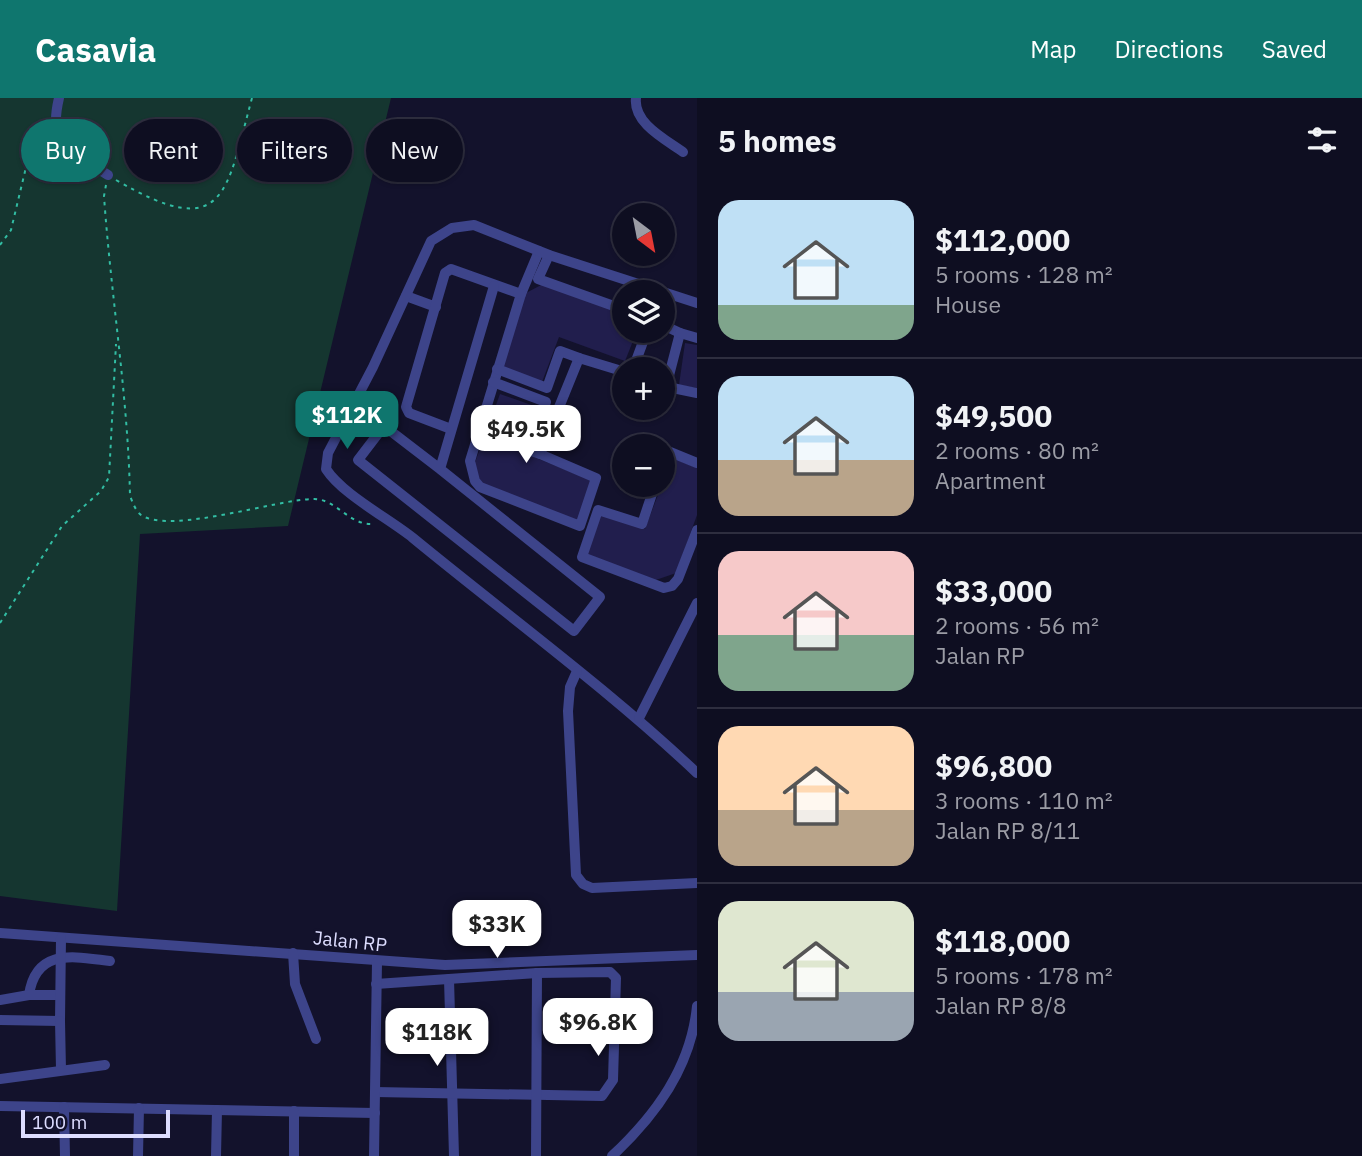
<!DOCTYPE html>
<html lang="en">
<head>
<meta charset="utf-8">
<style>
	:root { --surface:#0e0e21; --page:#17172a; --text:#f1f3f6; --muted:#9b9ca5; --line:#2e2e3f; --accent:#0f766e }
	body { margin:0; font-family:"IBM Plex Sans",sans-serif; background:var(--page); color:var(--text); height:100vh; display:flex; flex-direction:column; font-size:26px; white-space:nowrap }
	* { box-sizing:border-box; margin:0 }
	p { font-size:23px; color:var(--muted) }
	.icon { flex:none; width:38px; height:38px; fill:none; stroke:currentColor; stroke-width:2; stroke-linecap:round; stroke-linejoin:round }
	.map { position:relative; flex:1; overflow:hidden }
	.side { display:flex; flex-direction:column; background:var(--surface); width:665px }
	.side>* { flex:none }
	.top-card { position:absolute; left:21px; top:21px; width:570px; height:63px; display:flex; gap:14px }
	.needle { width:46px; rotate:148deg }
	.tools { position:absolute; left:612px; top:105px; display:grid; gap:14px }
	.tools a { display:grid; place-items:center; width:63px; height:63px; border-radius:50%; background:var(--surface); box-shadow:0 2px 5px #0004,0 0 0 2px var(--line); font-size:35px }
	.scale { position:absolute; left:21px; bottom:18px; width:149px; box-sizing:border-box; padding-left:7px; border:4px solid #ddf; border-top:0; font-size:19px; line-height:24px; white-space:nowrap; color:#ddf; -webkit-text-stroke:5px #13122c; paint-order:stroke }
	.price { position:absolute; translate:-50% -60px; padding:0 16px; border-radius:14px; background:#fff; color:#222; font-size:23px; line-height:46px; filter:drop-shadow(0 2px 4px #0008) }
	.price::after { content:''; position:absolute; left:50%; top:42px; width:21px; height:16px; margin-left:-10px; background:inherit; clip-path:polygon(0 0,100% 0,50% 100%) }
	.price.selected { background:var(--accent); color:#fff }
	ul { padding:0; list-style:none }
	li { display:flex; align-items:center; gap:21px; height:175px; padding:0 21px }
	li+li { border-top:2px solid var(--line) }
	li span { display:grid; place-items:center; flex:none; width:196px; height:140px; border-radius:21px; color:#555 }
	li>.icon { margin-inline-start:auto }
	span .icon { width:84px; height:84px; fill:#fffc; stroke-width:1 }
	li b { font-size:30px }
	h2 { display:flex; justify-content:space-between; align-items:center; height:84px; padding:0 21px; font-size:30px }
	.tag { padding:0 24px; border-radius:32px; background:var(--surface); box-shadow:0 2px 5px #0004,0 0 0 2px var(--line); font-size:24px; line-height:63px }
	.tag.selected { background:var(--accent); color:#fff }
	header { display:flex; align-items:center; gap:42px; box-sizing:border-box; height:98px; padding:0 35px; background:var(--accent); color:#fff }
	header strong { font-size:33px }
	nav { display:flex; gap:38px; margin-inline-start:auto; font-size:24px }
	main { display:flex; flex:1; min-height:0 }
	.map>svg:first-child { display:block }
</style>
</head>
<body>
<header>
<strong>Casavia</strong>
<nav><a>Map</a><a>Directions</a><a>Saved</a></nav>
</header>
<main>
<div class="map">
<svg width="697" height="1058" viewBox="0 0 697 1058">
	<rect width="100%" height="100%" fill="#13122c"/>
	<!-- green -->
	<polygon fill="#153630" points="0,0 391,0 288,428 140,436 117,813 0,798"/>
	<!-- building -->
	<g fill="#211e4d">
		<polygon points="543,186 625,216 625,233 637,233 625,263 559,239 542,284 501,270 526,195"/>
		<polygon points="685,245 697,247 697,290 679,287"/>
		<polygon points="500,296 540,310 524,355 593,383 578,425 482,388 474,367"/>
		<polygon points="672,360 697,370 697,417 676,475 653,483 587,457 601,416 645,431"/>
	</g>
	<g fill="none" stroke-linecap="round" stroke-linejoin="round">
		<!-- path -->
		<g stroke="#32bda3" stroke-width="2" stroke-dasharray="3.5 5" stroke-linecap="butt">
			<path d="M 116,82 C 226,146 226,95 252,0"/>
			<path d="M 106,87 L 104,98 C 111,199 128,298 130,398 C 133,405 135,412 141,417 C 170,437 278,401 313,401 C 335,400 349,427 372,426"/>
			<polyline points="0,147 11,132 33,40 38,28 47,27"/>
			<polyline points="0,525 62,428 101,393 109,379 116,246"/>
		</g>
		<!-- minor -->
		<g stroke="#3d448a" stroke-width="10">
			<path d="M 59,0 C 47,50 70,53 108,77"/>
			<path d="M 636,0 C 633,25 665,41 683,54"/>
			<polyline points="539,153 521,196 470,363 475,383 480,389 580,428 596,380 540,356 579,260 625,274"/>
			<polyline points="549,157 538,181 625,212"/>
			<polyline points="406,198 436,209"/>
			<path d="M 697,205 L 549,157 L 474,127 L 452,130 L 431,143 L 373,269 L 328,355 L 326,371 C 342,396 388,420 413,440 C 508,518 608,591 697,675"/>
			<polyline points="663,227 680,235 666,289"/>
			<polyline points="680,235 697,240"/>
			<polyline points="497,271 547,290 560,253 579,260"/>
			<polyline points="633,271 647,233"/>
			<polyline points="493,284 546,304 528,352 540,356"/>
			<polyline points="663,288 697,295"/>
			<polyline points="451,331 409,315 406,309 445,175 451,171 521,196"/>
			<polyline points="663,362 670,354 697,365"/>
			<polyline points="440,371 600,499 574,533 358,362 384,328 440,371 494,188"/>
			<polyline points="655,387 642,426 598,412 582,459 664,490 672,488 678,481 697,432"/>
			<polyline points="577,573 570,589 568,613 576,777 583,786 592,790 697,785"/>
			<polyline points="639,620 697,505"/>
			<polyline points="0,835 445,867 697,857"/>
			<polyline points="293,855 295,886 316,941"/>
			<polyline points="449,881 454,1058"/>
			<path d="M 29,897 C 36,849 75,859 110,863"/>
			<polyline points="0,902 29,897 60,897"/>
			<polyline points="0,922 60,923 61,840"/>
			<polyline points="60,923 61,972"/>
			<polyline points="0,981 105,967"/>
			<polyline points="375,994 602,998 613,982 616,880 610,874 537,875 376,886"/>
			<polyline points="0,1008 375,1015"/>
			<polyline points="64,1009 65,1058"/>
			<polyline points="138,1058 139,1010"/>
			<polyline points="216,1058 217,1012"/>
			<polyline points="294,1058 294,1013"/>
			<polyline points="374,1058 377,864"/>
			<polyline points="536,1058 537,875"/>
			<path d="M 612,1058 C 656,1017 691,969 697,908"/>
		</g>
	</g>
	<g text-anchor="middle" stroke-width="5" stroke-linejoin="round" paint-order="stroke">
		<!-- street labels -->
		<g font-size="19" fill="#ddf" stroke="#13122c">
			<text transform="translate(350 843) rotate(6)" y="7">Jalan RP</text>
		</g>
	</g>
</svg>
<div class="tools">
<a><svg class="needle" viewBox="-14 -14 28 28"><path d="M0-13l5 13h-10z" fill="#e53935"/><path d="M0 13l5-13h-10z" fill="#9b9ca5"/></svg></a>
<a><svg class="icon" aria-label="layers" viewBox="0 0 24 24"><path d="M12 4l9 5-9 5-9-5zM3 14l9 5 9-5"/></svg></a>
<a>+</a>
<a>−</a>
</div>
<div class="scale">100 m</div>
<b class="price selected" style="left:347px;top:353px">$112K</b>
<b class="price" style="left:526px;top:367px">$49.5K</b>
<b class="price" style="left:497px;top:862px">$33K</b>
<b class="price" style="left:598px;top:960px">$96.8K</b>
<b class="price" style="left:437px;top:970px">$118K</b>
<div class="top-card">
<a class="tag selected">Buy</a>
<a class="tag">Rent</a>
<a class="tag">Filters</a>
<a class="tag">New</a>
</div>
</div>
<section class="side">
<h2>5 homes<svg class="icon" aria-label="filters" viewBox="0 0 24 24"><path d="M4 7h16M4 17h16"/><circle cx="9" cy="7" r="2"/><circle cx="15" cy="17" r="2"/></svg></h2>
<ul>
<li><span style="background:linear-gradient(#bfe0f5 75%,#7fa58c 0)"><svg class="icon" aria-label="home" viewBox="0 0 24 24"><path d="M3 11l9-7 9 7M6 9v11h12V9"/></svg></span><div><b>$112,000</b><p>5 rooms · 128 m²</p><p>House</p></div></li>
<li><span style="background:linear-gradient(#bfe0f5 60%,#b9a48a 0)"><svg class="icon" aria-label="home" viewBox="0 0 24 24"><path d="M3 11l9-7 9 7M6 9v11h12V9"/></svg></span><div><b>$49,500</b><p>2 rooms · 80 m²</p><p>Apartment</p></div></li>
<li><span style="background:linear-gradient(#f6c9c9 60%,#7fa58c 0)"><svg class="icon" aria-label="home" viewBox="0 0 24 24"><path d="M3 11l9-7 9 7M6 9v11h12V9"/></svg></span><div><b>$33,000</b><p>2 rooms · 56 m²</p><p>Jalan RP</p></div></li>
<li><span style="background:linear-gradient(#ffd9b3 60%,#b9a48a 0)"><svg class="icon" aria-label="home" viewBox="0 0 24 24"><path d="M3 11l9-7 9 7M6 9v11h12V9"/></svg></span><div><b>$96,800</b><p>3 rooms · 110 m²</p><p>Jalan RP 8/11</p></div></li>
<li><span style="background:linear-gradient(#dfe7d0 65%,#9aa5b1 0)"><svg class="icon" aria-label="home" viewBox="0 0 24 24"><path d="M3 11l9-7 9 7M6 9v11h12V9"/></svg></span><div><b>$118,000</b><p>5 rooms · 178 m²</p><p>Jalan RP 8/8</p></div></li>
</ul>
</section>
</main>
</body>
</html>
